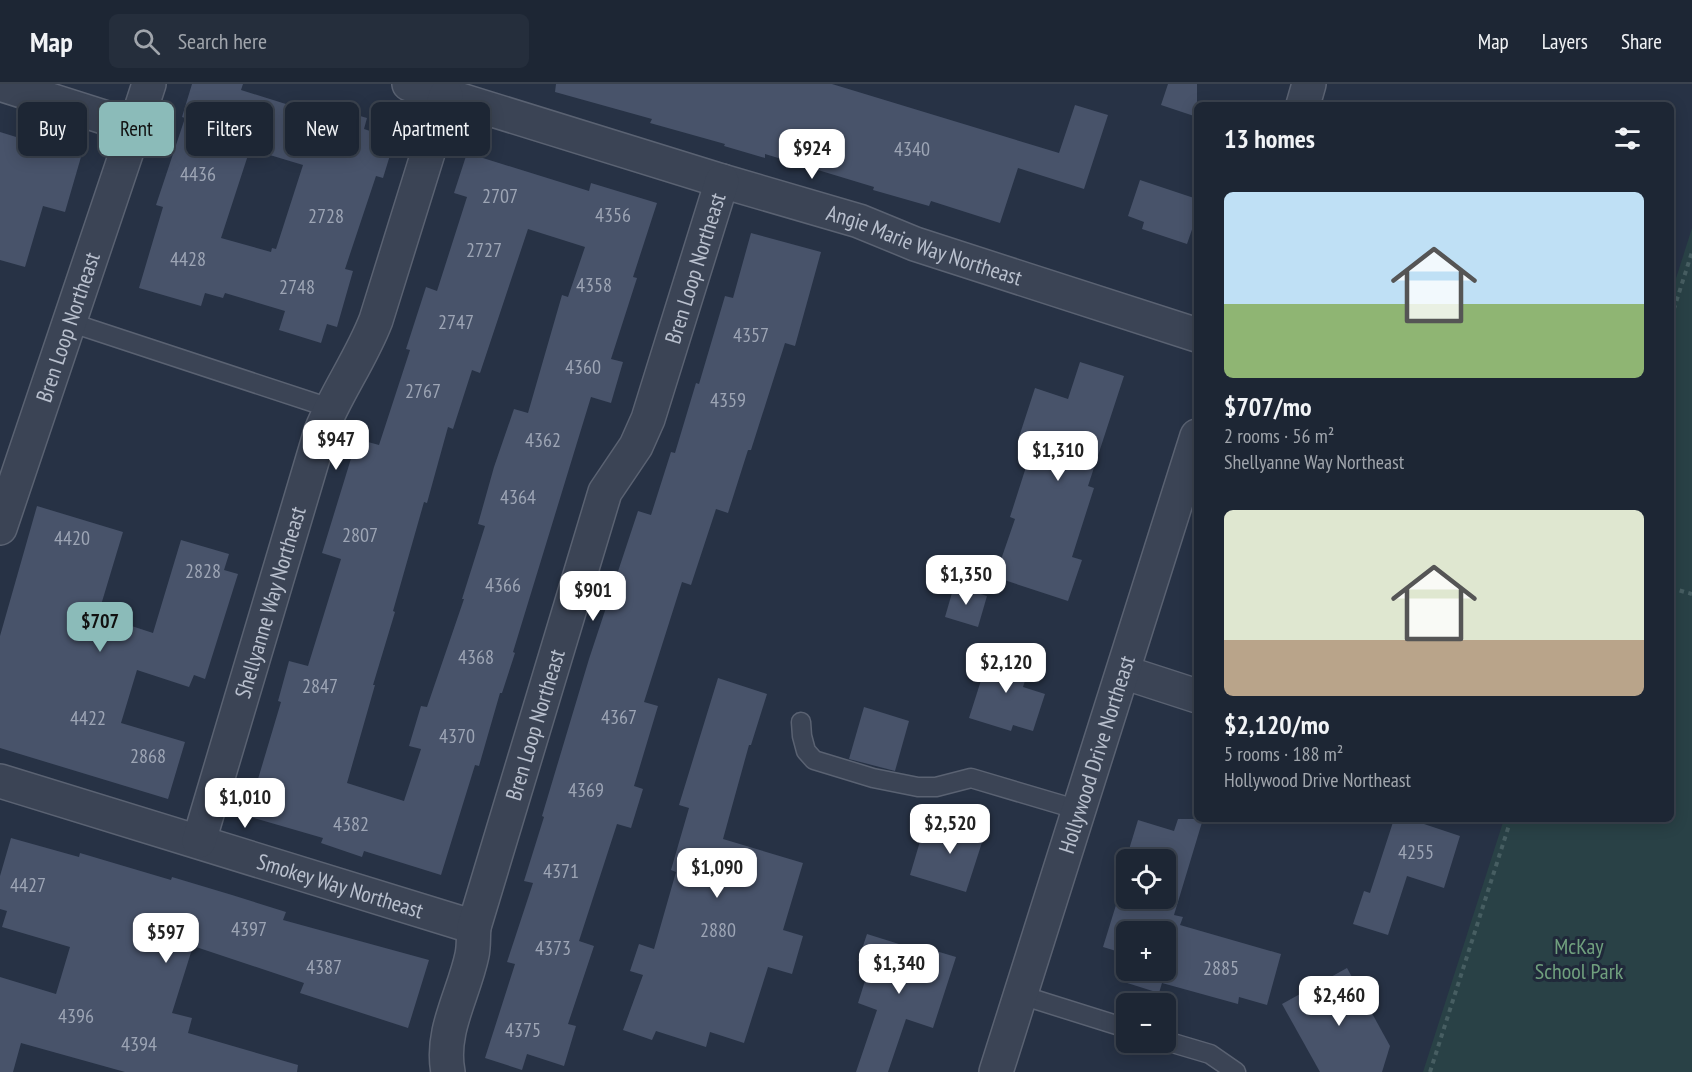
<!DOCTYPE html>
<html lang="en">
<head>
<meta charset="utf-8">
<style>
	:root { --surface:#1d2634; --page:#252e3c; --text:#f1f3f6; --muted:#a0a5ac; --line:#3b434f; --accent:#8bbbb9 }
	body { margin:0; font-family:"PT Sans Narrow",sans-serif; background:var(--page); color:var(--text); height:100vh; display:flex; flex-direction:column; font-size:22px; white-space:nowrap }
	* { box-sizing:border-box; margin:0 }
	p { font-size:20px; color:var(--muted) }
	.icon { flex:none; width:33px; height:33px; fill:none; stroke:currentColor; stroke-width:2; stroke-linecap:round; stroke-linejoin:round }
	.map { position:relative; flex:1; overflow:hidden }
	.details { position:absolute; left:1194px; top:18px; width:480px; height:720px; display:flex; flex-direction:column; background:var(--surface); border-radius:9px; box-shadow:0 3px 15px #0003,0 0 0 2px var(--line) }
	.details>* { flex:none }
	.guide { position:absolute; left:18px; top:18px; width:570px; height:54px; display:flex; gap:12px }
	.fabs { position:absolute; left:1116px; top:765px; display:grid; gap:12px }
	.fabs a { display:grid; place-items:center; width:60px; height:60px; border-radius:9px; background:var(--surface); box-shadow:0 3px 15px #0003,0 0 0 2px var(--line); font-size:30px }
	.price { position:absolute; translate:-50% -51px; padding:0 14px; border-radius:12px; background:#fff; color:#222; font-size:20px; line-height:39px; filter:drop-shadow(0 2px 3px #0008) }
	.price::after { content:''; position:absolute; left:50%; top:36px; width:18px; height:14px; margin-left:-9px; background:inherit; clip-path:polygon(0 0,100% 0,50% 100%) }
	.price.selected { background:var(--accent); color:#111 }
	ul { padding:0; list-style:none }
	li { display:grid; align-content:center; gap:12px; height:318px; padding:0 30px }
	li span { display:grid; place-items:center; height:186px; border-radius:9px; color:#555 }
	li>.icon { margin-inline-start:auto }
	span .icon { width:108px; height:108px; fill:#fffc; stroke-width:1 }
	li b { font-size:26px }
	h2 { display:flex; justify-content:space-between; align-items:center; height:72px; padding:0 30px; font-size:26px }
	.chip { padding:0 21px; border-radius:9px; background:var(--surface); box-shadow:0 3px 15px #0003,0 0 0 2px var(--line); font-size:21px; line-height:54px }
	.chip.selected { background:var(--accent); color:#111 }
	header { display:flex; align-items:center; gap:36px; box-sizing:border-box; height:84px; padding:0 30px; background:var(--surface); border-bottom:2px solid var(--line) }
	header strong { font-size:28px }
	nav { display:flex; gap:33px; margin-inline-start:auto; font-size:21px }
	.search { width:420px; height:54px; background:var(--page); display:flex; align-items:center; gap:15px; box-sizing:border-box; padding:0 21px; border-radius:9px; color:var(--muted); font-size:22px }
	.map>svg:first-child { display:block }
</style>
</head>
<body>
<header>
<strong>Map</strong>
<div class="search"><svg class="icon" aria-label="search" viewBox="0 0 24 24"><circle cx="10" cy="10" r="6"/><path d="M15 15l6 6"/></svg>Search here</div>
<nav><a>Map</a><a>Layers</a><a>Share</a></nav>
</header>
<div class="map">
<svg width="1692" height="988" viewBox="0 0 1692 988">
	<rect width="100%" height="100%" fill="#273245"/>
	<!-- green -->
	<polygon fill="#294146" points="1692,144 1692,988 1423,988 1504,735 1671,735 1671,210"/>
	<!-- building -->
	<g fill="#48536a" fill-rule="evenodd">
		<path d="M 192,0 L 243,0 L 241,6 L 340,37 L 343,27 L 367,34 L 364,45 L 395,55 L 383,94 L 376,92 L 345,185 L 353,187 L 337,243 L 327,240 L 321,259 L 279,246 L 285,227 L 225,209 L 223,214 L 205,209 L 201,222 L 139,204 L 163,123 L 156,121 L 185,34 L 182,33 ZM 250,65 L 303,81 L 276,165 L 272,164 L 271,168 L 221,154 Z"/>
		<polygon points="556,0 832,0 1059,69 1075,21 1108,31 1084,105 1018,84 1000,139 931,117 929,122 873,106 874,103 765,70 765,74 724,62 725,60 650,39 652,35 555,8"/>
		<polygon points="1168,0 1197,0 1197,33 1161,21"/>
		<polygon points="0,48 81,73 65,128 43,122 25,183 0,176"/>
		<path d="M 467,69 L 589,107 L 591,99 L 657,119 L 633,193 L 637,194 L 611,275 L 623,278 L 611,319 L 591,313 L 513,568 L 515,569 L 502,609 L 500,609 L 479,682 L 475,681 L 441,791 L 364,767 L 362,773 L 321,759 L 323,754 L 247,732 L 281,618 L 278,617 L 289,577 L 308,582 L 341,475 L 322,469 L 357,355 L 379,361 L 410,266 L 406,265 L 426,203 L 437,207 L 467,113 L 454,109 ZM 528,145 L 585,163 L 568,213 L 562,211 L 528,329 L 514,325 L 494,383 L 478,440 L 485,442 L 462,515 L 464,515 L 427,623 L 421,622 L 409,662 L 421,665 L 404,717 L 347,699 L 375,601 L 373,601 L 395,528 L 393,527 L 424,418 L 427,419 L 448,343 L 453,345 L 472,286 L 480,289 Z"/>
		<polygon points="1140,96 1197,115 1197,131 1187,160 1142,145 1144,138 1128,132"/>
		<polygon points="751,149 821,168 795,262 785,259 751,366 748,366 728,429 716,425 691,501 682,498 644,618 658,622 634,702 643,705 631,744 617,740 579,857 594,862 568,940 576,942 564,982 527,970 522,986 485,974 515,880 507,878 533,799 524,797 544,733 542,732 589,575 638,427 651,431 671,368 675,369 696,299 699,300 725,212 733,214"/>
		<polygon points="1080,278 1124,292 1088,402 1094,404 1072,473 1082,476 1068,517 995,493 1015,435 1010,433 1034,358 1019,353 1035,304 1068,315"/>
		<polygon points="37,422 123,448 98,531 153,549 181,456 229,470 224,486 238,490 205,595 194,591 189,603 137,586 121,639 185,658 168,715 0,664 0,552"/>
		<polygon points="954,502 987,512 978,543 945,533"/>
		<polygon points="991,565 1031,578 1023,603 1045,610 1033,647 1013,641 1011,647 969,634"/>
		<polygon points="718,594 767,610 751,661 749,661 723,755 803,779 783,846 803,852 792,890 768,883 744,959 710,948 706,963 656,947 652,956 623,946 643,891 630,887 639,860 654,865 676,788 671,786 689,724 679,721"/>
		<polygon points="864,623 909,637 895,687 849,675"/>
		<polygon points="946,733 986,746 966,808 910,791 921,754 938,759"/>
		<polygon points="1178,735 1203,735 1174,831 1183,833 1180,841 1281,870 1267,921 1239,913 1238,920 1162,899 1159,909 1124,898 1127,886 1166,886 1166,848 1126,848 1126,870 1103,863 1116,821 1128,825 1131,814 1166,814 1166,776 1138,776 1127,772 1138,736 1174,747"/>
		<polygon points="1394,735 1409,735 1460,752 1444,804 1407,792 1388,851 1353,840 1364,807 1370,809"/>
		<polygon points="11,754 79,773 80,769 171,796 172,793 232,811 286,828 283,836 429,876 408,944 300,909 304,899 193,862 172,929 192,934 188,949 298,981 297,988 125,988 21,959 13,988 0,988 0,893 56,910 70,863 2,843 7,827 0,825 0,792"/>
		<polygon points="867,850 915,865 916,861 956,873 933,944 906,935 888,988 856,988 877,926 858,919 870,881 858,877"/>
		<polygon points="1347,884 1390,962 1382,988 1320,988 1282,920"/>
	</g>
	<g fill="none" stroke-linecap="round" stroke-linejoin="round">
		<defs>
			<g id="service">
				<polyline points="69,238 330,324"/>
				<polyline points="801,638 802,652 806,667 814,676 873,694 918,703 936,703 971,694 1079,726"/>
				<polyline points="1021,911 1126,944"/>
				<polyline points="1166,957 1210,970 1236,988"/>
			</g>
			<g id="minor">
				<polyline points="0,0 135,43 149,0"/>
				<path id="s1" d="M 409,0 L 722,97 L 859,137 L 915,160 L 1197,251"/>
				<path id="s2" d="M 0,444 L 135,43"/>
				<polyline points="1123,588 1197,612"/>
				<path id="s3" d="M 0,697 L 474,843"/>
				<path id="s4" d="M 199,757 L 321,347 C 336,309 361,275 376,236 L 446,11"/>
				<path id="s5" d="M 448,988 C 440,947 464,910 472,871 C 474,862 473,852 474,843 L 605,408 L 636,362 L 648,335 L 722,97"/>
			</g>
			<g id="tertiary">
				<polyline points="1303,21 1309,0"/>
				<path id="s6" d="M 996,988 L 1197,352"/>
			</g>
		</defs>
		<!-- service casing -->
		<use href="#service" stroke="#5a6272" stroke-width="21"/>
		<!-- minor casing -->
		<use href="#minor" stroke="#5a6272" stroke-width="36"/>
		<!-- tertiary casing -->
		<use href="#tertiary" stroke="#5a6272" stroke-width="36"/>
		<!-- path -->
		<g stroke="#475e62" stroke-width="4" stroke-dasharray="4.5 4.5" stroke-linecap="butt">
			<polyline points="1671,234 1692,168"/>
			<polyline points="1671,504 1692,510"/>
			<polyline points="1430,988 1511,735"/>
		</g>
		<!-- service -->
		<use href="#service" stroke="#3b4455" stroke-width="18"/>
		<!-- minor -->
		<use href="#minor" stroke="#3b4455" stroke-width="33"/>
		<!-- tertiary -->
		<use href="#tertiary" stroke="#3b4455" stroke-width="33"/>
	</g>
	<g text-anchor="middle" stroke-width="6" stroke-linejoin="round" paint-order="stroke">
		<!-- number labels -->
		<g font-size="20" fill="#9da5b5">
			<text x="912" y="72">4340</text>
			<text x="198" y="97">4436</text>
			<text x="500" y="119">2707</text>
			<text x="613" y="138">4356</text>
			<text x="326" y="139">2728</text>
			<text x="484" y="173">2727</text>
			<text x="188" y="182">4428</text>
			<text x="594" y="208">4358</text>
			<text x="297" y="210">2748</text>
			<text x="456" y="245">2747</text>
			<text x="751" y="258">4357</text>
			<text x="583" y="290">4360</text>
			<text x="423" y="314">2767</text>
			<text x="728" y="323">4359</text>
			<text x="543" y="363">4362</text>
			<text x="518" y="420">4364</text>
			<text x="360" y="458">2807</text>
			<text x="72" y="461">4420</text>
			<text x="203" y="494">2828</text>
			<text x="503" y="508">4366</text>
			<text x="476" y="580">4368</text>
			<text x="320" y="609">2847</text>
			<text x="619" y="640">4367</text>
			<text x="88" y="641">4422</text>
			<text x="457" y="659">4370</text>
			<text x="148" y="679">2868</text>
			<text x="586" y="713">4369</text>
			<text x="351" y="747">4382</text>
			<text x="1416" y="775">4255</text>
			<text x="561" y="794">4371</text>
			<text x="28" y="808">4427</text>
			<text x="249" y="852">4397</text>
			<text x="718" y="853">2880</text>
			<text x="553" y="871">4373</text>
			<text x="324" y="890">4387</text>
			<text x="1221" y="891">2885</text>
			<text x="76" y="939">4396</text>
			<text x="523" y="953">4375</text>
			<text x="139" y="967">4394</text>
		</g>
		<!-- street labels -->
		<g font-size="22" fill="#b9c0ce" stroke="#20293a">
			<text dy="8" stroke="none"><textPath href="#s1" startOffset="540">Angie Marie Way Northeast</textPath></text>
			<text dy="8" stroke="none"><textPath href="#s5" startOffset="846">Bren Loop Northeast</textPath></text>
			<text dy="8" stroke="none"><textPath href="#s2" startOffset="212">Bren Loop Northeast</textPath></text>
			<text dy="8" stroke="none"><textPath href="#s4" startOffset="249">Shellyanne Way Northeast</textPath></text>
			<text dy="8" stroke="none"><textPath href="#s5" startOffset="360">Bren Loop Northeast</textPath></text>
			<text dy="8" stroke="none"><textPath href="#s6" startOffset="333">Hollywood Drive Northeast</textPath></text>
			<text dy="8" stroke="none"><textPath href="#s3" startOffset="356">Smokey Way Northeast</textPath></text>
		</g>
		<!-- park labels -->
		<g font-size="22" fill="#70a07e" stroke="#20293a">
			<text x="1579" y="870">McKay<tspan x="1579" dy="25">School Park</tspan></text>
		</g>
	</g>
</svg>
<div class="fabs">
<a><svg class="icon" aria-label="locate" viewBox="0 0 24 24"><circle cx="12" cy="12" r="6"/><path d="M12 2v4M12 18v4M2 12h4M18 12h4"/></svg></a>
<a>+</a>
<a>−</a>
</div>
<b class="price" style="left:812px;top:96px">$924</b>
<b class="price" style="left:336px;top:387px">$947</b>
<b class="price" style="left:1058px;top:398px">$1,310</b>
<b class="price" style="left:966px;top:522px">$1,350</b>
<b class="price" style="left:593px;top:538px">$901</b>
<b class="price selected" style="left:100px;top:569px">$707</b>
<b class="price" style="left:1006px;top:610px">$2,120</b>
<b class="price" style="left:245px;top:745px">$1,010</b>
<b class="price" style="left:950px;top:771px">$2,520</b>
<b class="price" style="left:717px;top:815px">$1,090</b>
<b class="price" style="left:166px;top:880px">$597</b>
<b class="price" style="left:899px;top:911px">$1,340</b>
<b class="price" style="left:1339px;top:943px">$2,460</b>
<div class="guide">
<a class="chip">Buy</a>
<a class="chip selected">Rent</a>
<a class="chip">Filters</a>
<a class="chip">New</a>
<a class="chip">Apartment</a>
</div>
<section class="details">
<h2>13 homes<svg class="icon" aria-label="filters" viewBox="0 0 24 24"><path d="M4 7h16M4 17h16"/><circle cx="9" cy="7" r="2"/><circle cx="15" cy="17" r="2"/></svg></h2>
<ul>
<li><span style="background:linear-gradient(#bfe0f5 60%,#8fb573 0)"><svg class="icon" aria-label="home" viewBox="0 0 24 24"><path d="M3 11l9-7 9 7M6 9v11h12V9"/></svg></span><div><b>$707/mo</b><p>2 rooms · 56 m²</p><p>Shellyanne Way Northeast</p></div></li>
<li><span style="background:linear-gradient(#dfe7d0 70%,#b9a48a 0)"><svg class="icon" aria-label="home" viewBox="0 0 24 24"><path d="M3 11l9-7 9 7M6 9v11h12V9"/></svg></span><div><b>$2,120/mo</b><p>5 rooms · 188 m²</p><p>Hollywood Drive Northeast</p></div></li>
</ul>
</section>
</div>
</body>
</html>
